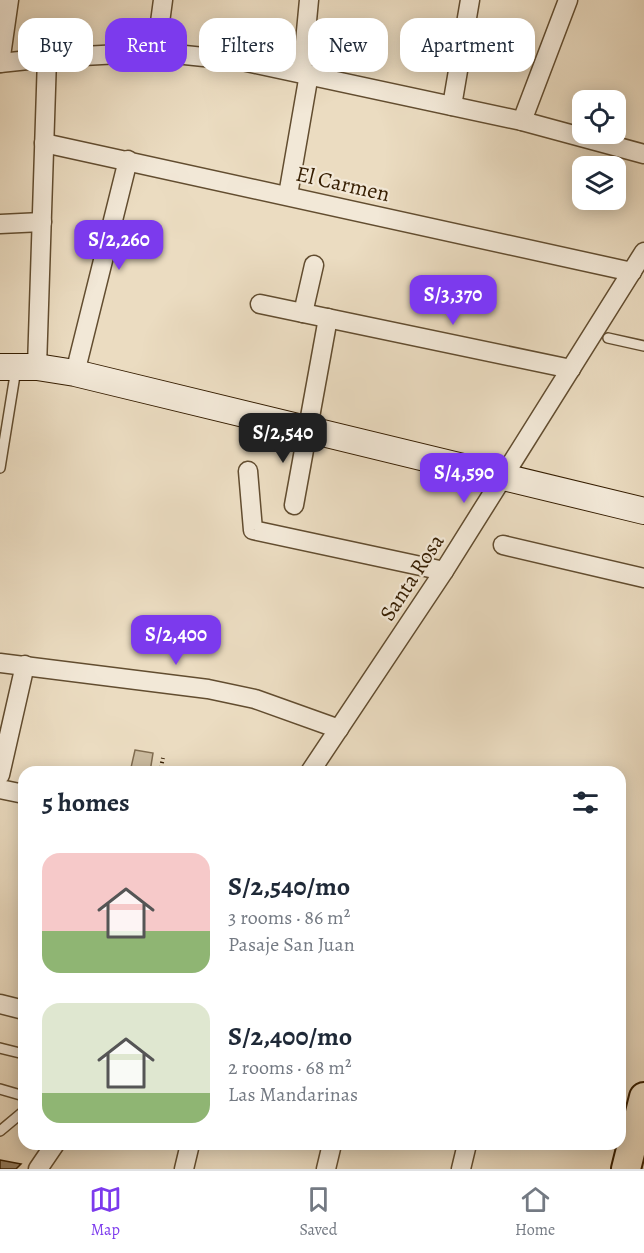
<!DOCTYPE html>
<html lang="en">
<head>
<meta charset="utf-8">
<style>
	:root { --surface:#fff; --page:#f6f6f7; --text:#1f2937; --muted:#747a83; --line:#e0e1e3; --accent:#7c3aed }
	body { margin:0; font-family:Alegreya,serif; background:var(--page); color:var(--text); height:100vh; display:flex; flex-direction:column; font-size:22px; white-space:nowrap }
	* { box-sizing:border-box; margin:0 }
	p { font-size:20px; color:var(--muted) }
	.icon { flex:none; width:33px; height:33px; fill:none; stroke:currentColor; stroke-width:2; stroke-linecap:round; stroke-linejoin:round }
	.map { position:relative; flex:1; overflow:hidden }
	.drawer { position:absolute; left:18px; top:766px; width:608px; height:384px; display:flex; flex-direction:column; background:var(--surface); border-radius:18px; box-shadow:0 3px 15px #0003 }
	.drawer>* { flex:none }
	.banner { position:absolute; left:18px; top:18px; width:609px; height:54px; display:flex; gap:12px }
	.controls { position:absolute; left:572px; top:90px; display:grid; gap:12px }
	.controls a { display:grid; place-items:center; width:54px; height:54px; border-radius:12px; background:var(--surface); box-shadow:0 3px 15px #0003; font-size:30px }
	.price { position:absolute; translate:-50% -51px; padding:0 14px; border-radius:12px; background:var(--accent); color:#fff; font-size:20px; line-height:39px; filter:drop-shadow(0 2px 3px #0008) }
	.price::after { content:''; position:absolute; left:50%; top:36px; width:18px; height:14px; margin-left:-9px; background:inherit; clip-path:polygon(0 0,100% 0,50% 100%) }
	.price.on { background:#222; color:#fff }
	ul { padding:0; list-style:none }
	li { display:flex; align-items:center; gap:18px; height:150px; padding:0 24px }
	li span { display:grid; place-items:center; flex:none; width:168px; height:120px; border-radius:18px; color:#555 }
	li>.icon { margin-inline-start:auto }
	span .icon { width:72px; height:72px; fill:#fffc; stroke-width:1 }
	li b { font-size:26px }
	h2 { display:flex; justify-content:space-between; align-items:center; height:72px; padding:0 24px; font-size:26px }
	.tag { padding:0 21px; border-radius:18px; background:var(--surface); box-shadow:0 3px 15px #0003; font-size:21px; line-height:54px }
	.tag.on { background:var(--accent); color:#fff }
	.dock { display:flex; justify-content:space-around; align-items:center; height:84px; border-top:2px solid var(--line); background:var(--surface); font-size:16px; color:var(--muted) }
	.dock a { display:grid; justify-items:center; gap:3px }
	.dock .on { color:var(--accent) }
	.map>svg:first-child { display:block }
</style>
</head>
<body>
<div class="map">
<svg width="644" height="1169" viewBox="0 0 644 1169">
	<rect width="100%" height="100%" fill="#ebdcc1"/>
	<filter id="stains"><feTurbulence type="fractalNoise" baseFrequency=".00333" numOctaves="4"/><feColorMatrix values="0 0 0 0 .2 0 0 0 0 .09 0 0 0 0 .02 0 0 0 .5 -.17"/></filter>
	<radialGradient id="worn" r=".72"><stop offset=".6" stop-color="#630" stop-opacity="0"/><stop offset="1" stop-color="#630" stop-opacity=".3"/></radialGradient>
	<!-- green -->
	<polygon fill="#ccbca0" stroke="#806c50" stroke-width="1.5" points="135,750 153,753 150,772 130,772"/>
	<!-- building -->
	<polygon fill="#948064" stroke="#351d00" stroke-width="1.5" points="0,1160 21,1164 16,1169 0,1169"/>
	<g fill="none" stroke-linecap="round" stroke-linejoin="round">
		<defs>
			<g id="lane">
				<polyline points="608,338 644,346"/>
				<polyline points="0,468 16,369"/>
				<polyline points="0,1048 24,1054"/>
				<polyline points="0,1089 24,1096"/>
				<polyline points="0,1131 24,1111"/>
			</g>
			<g id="street">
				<polyline points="156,52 163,0"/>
				<polyline points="0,63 47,58 156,52 242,61 522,121 644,154"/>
				<polyline points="0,63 9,0"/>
				<polyline points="302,73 309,0"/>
				<polyline points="452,106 470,0"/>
				<polyline points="522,121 568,0"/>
				<polyline points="44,143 632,272"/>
				<polyline points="288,195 309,74"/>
				<polyline points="0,224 42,222"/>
				<polyline points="260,304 571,369"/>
				<polyline points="303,313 314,265"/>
				<polyline points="37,367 47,58"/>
				<polyline points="75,373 128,160"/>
				<polyline points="248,471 253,530 444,571"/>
				<polyline points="294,505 328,318"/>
				<polyline points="503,545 644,578"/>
				<polyline points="0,663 208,689 255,699 339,729"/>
				<polyline points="310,772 444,571 644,252"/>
				<polyline points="0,775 25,665"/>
				<polyline points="0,789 24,794"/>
				<polyline points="0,1004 24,1010"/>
				<polyline points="38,1169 55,1144"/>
				<polyline points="184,1169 190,1144"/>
				<polyline points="326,1169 332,1144"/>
				<polyline points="461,1169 467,1144"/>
			</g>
			<polyline id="secondary" points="0,367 37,367 75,373 644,511"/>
			<polyline id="primary" points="626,1169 644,1097"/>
		</defs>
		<!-- lane casing -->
		<use href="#lane" stroke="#624d30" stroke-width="12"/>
		<!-- street casing -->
		<use href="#street" stroke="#624d30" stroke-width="21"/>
		<!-- secondary casing -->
		<use href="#secondary" stroke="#351d00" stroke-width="28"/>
		<!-- primary casing -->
		<use href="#primary" stroke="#351d00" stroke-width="32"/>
		<!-- path -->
		<polyline stroke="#351d00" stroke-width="4" stroke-dasharray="1.5 3" stroke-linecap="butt" points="160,772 163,758"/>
		<!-- lane -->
		<use href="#lane" stroke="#f2e8d7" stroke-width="9"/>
		<!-- street -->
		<use href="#street" stroke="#f2e8d7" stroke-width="18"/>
		<!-- secondary -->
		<use href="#secondary" stroke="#f2e8d7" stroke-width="26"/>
		<!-- primary -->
		<use href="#primary" stroke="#ebdcc1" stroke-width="28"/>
	</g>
	<g text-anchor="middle" stroke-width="4.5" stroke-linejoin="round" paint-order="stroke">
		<!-- street labels -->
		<g font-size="22" fill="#351d00" stroke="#f2e8d7">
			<text transform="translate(343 183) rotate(13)" y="8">El Carmen</text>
			<text transform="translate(411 577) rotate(-57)" y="8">Santa Rosa</text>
		</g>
	</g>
	<rect width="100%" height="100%" filter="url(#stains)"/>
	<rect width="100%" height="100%" fill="url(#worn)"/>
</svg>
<div class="controls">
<a><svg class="icon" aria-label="locate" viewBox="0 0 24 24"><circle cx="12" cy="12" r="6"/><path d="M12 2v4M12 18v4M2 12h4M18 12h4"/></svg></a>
<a><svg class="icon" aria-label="layers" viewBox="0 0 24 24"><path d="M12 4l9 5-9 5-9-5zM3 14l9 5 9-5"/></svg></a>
</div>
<b class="price" style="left:119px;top:271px">S/2,260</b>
<b class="price" style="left:453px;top:326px">S/3,370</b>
<b class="price on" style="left:283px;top:464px">S/2,540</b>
<b class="price" style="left:464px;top:504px">S/4,590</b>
<b class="price" style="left:176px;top:666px">S/2,400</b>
<div class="banner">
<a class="tag">Buy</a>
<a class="tag on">Rent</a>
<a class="tag">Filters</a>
<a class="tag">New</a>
<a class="tag">Apartment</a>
</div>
<section class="drawer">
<h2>5 homes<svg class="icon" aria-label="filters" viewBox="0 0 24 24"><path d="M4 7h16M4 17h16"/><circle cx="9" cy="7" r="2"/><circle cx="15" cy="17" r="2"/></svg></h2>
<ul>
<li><span style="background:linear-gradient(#f6c9c9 65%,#8fb573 0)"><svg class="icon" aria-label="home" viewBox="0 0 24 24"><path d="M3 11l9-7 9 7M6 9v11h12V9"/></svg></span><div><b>S/2,540/mo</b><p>3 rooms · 86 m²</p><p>Pasaje San Juan</p></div></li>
<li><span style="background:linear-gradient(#dfe7d0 75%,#8fb573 0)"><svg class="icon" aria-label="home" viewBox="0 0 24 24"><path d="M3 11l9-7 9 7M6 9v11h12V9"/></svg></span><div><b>S/2,400/mo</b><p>2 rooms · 68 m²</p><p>Las Mandarinas</p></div></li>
</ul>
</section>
</div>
<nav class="dock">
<a class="on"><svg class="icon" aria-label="map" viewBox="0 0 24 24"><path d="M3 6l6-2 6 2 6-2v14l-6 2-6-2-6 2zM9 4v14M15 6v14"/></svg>Map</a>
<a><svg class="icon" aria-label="saved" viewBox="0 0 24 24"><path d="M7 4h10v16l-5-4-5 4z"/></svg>Saved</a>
<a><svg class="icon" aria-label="home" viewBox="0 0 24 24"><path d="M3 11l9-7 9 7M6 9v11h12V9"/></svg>Home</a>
</nav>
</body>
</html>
